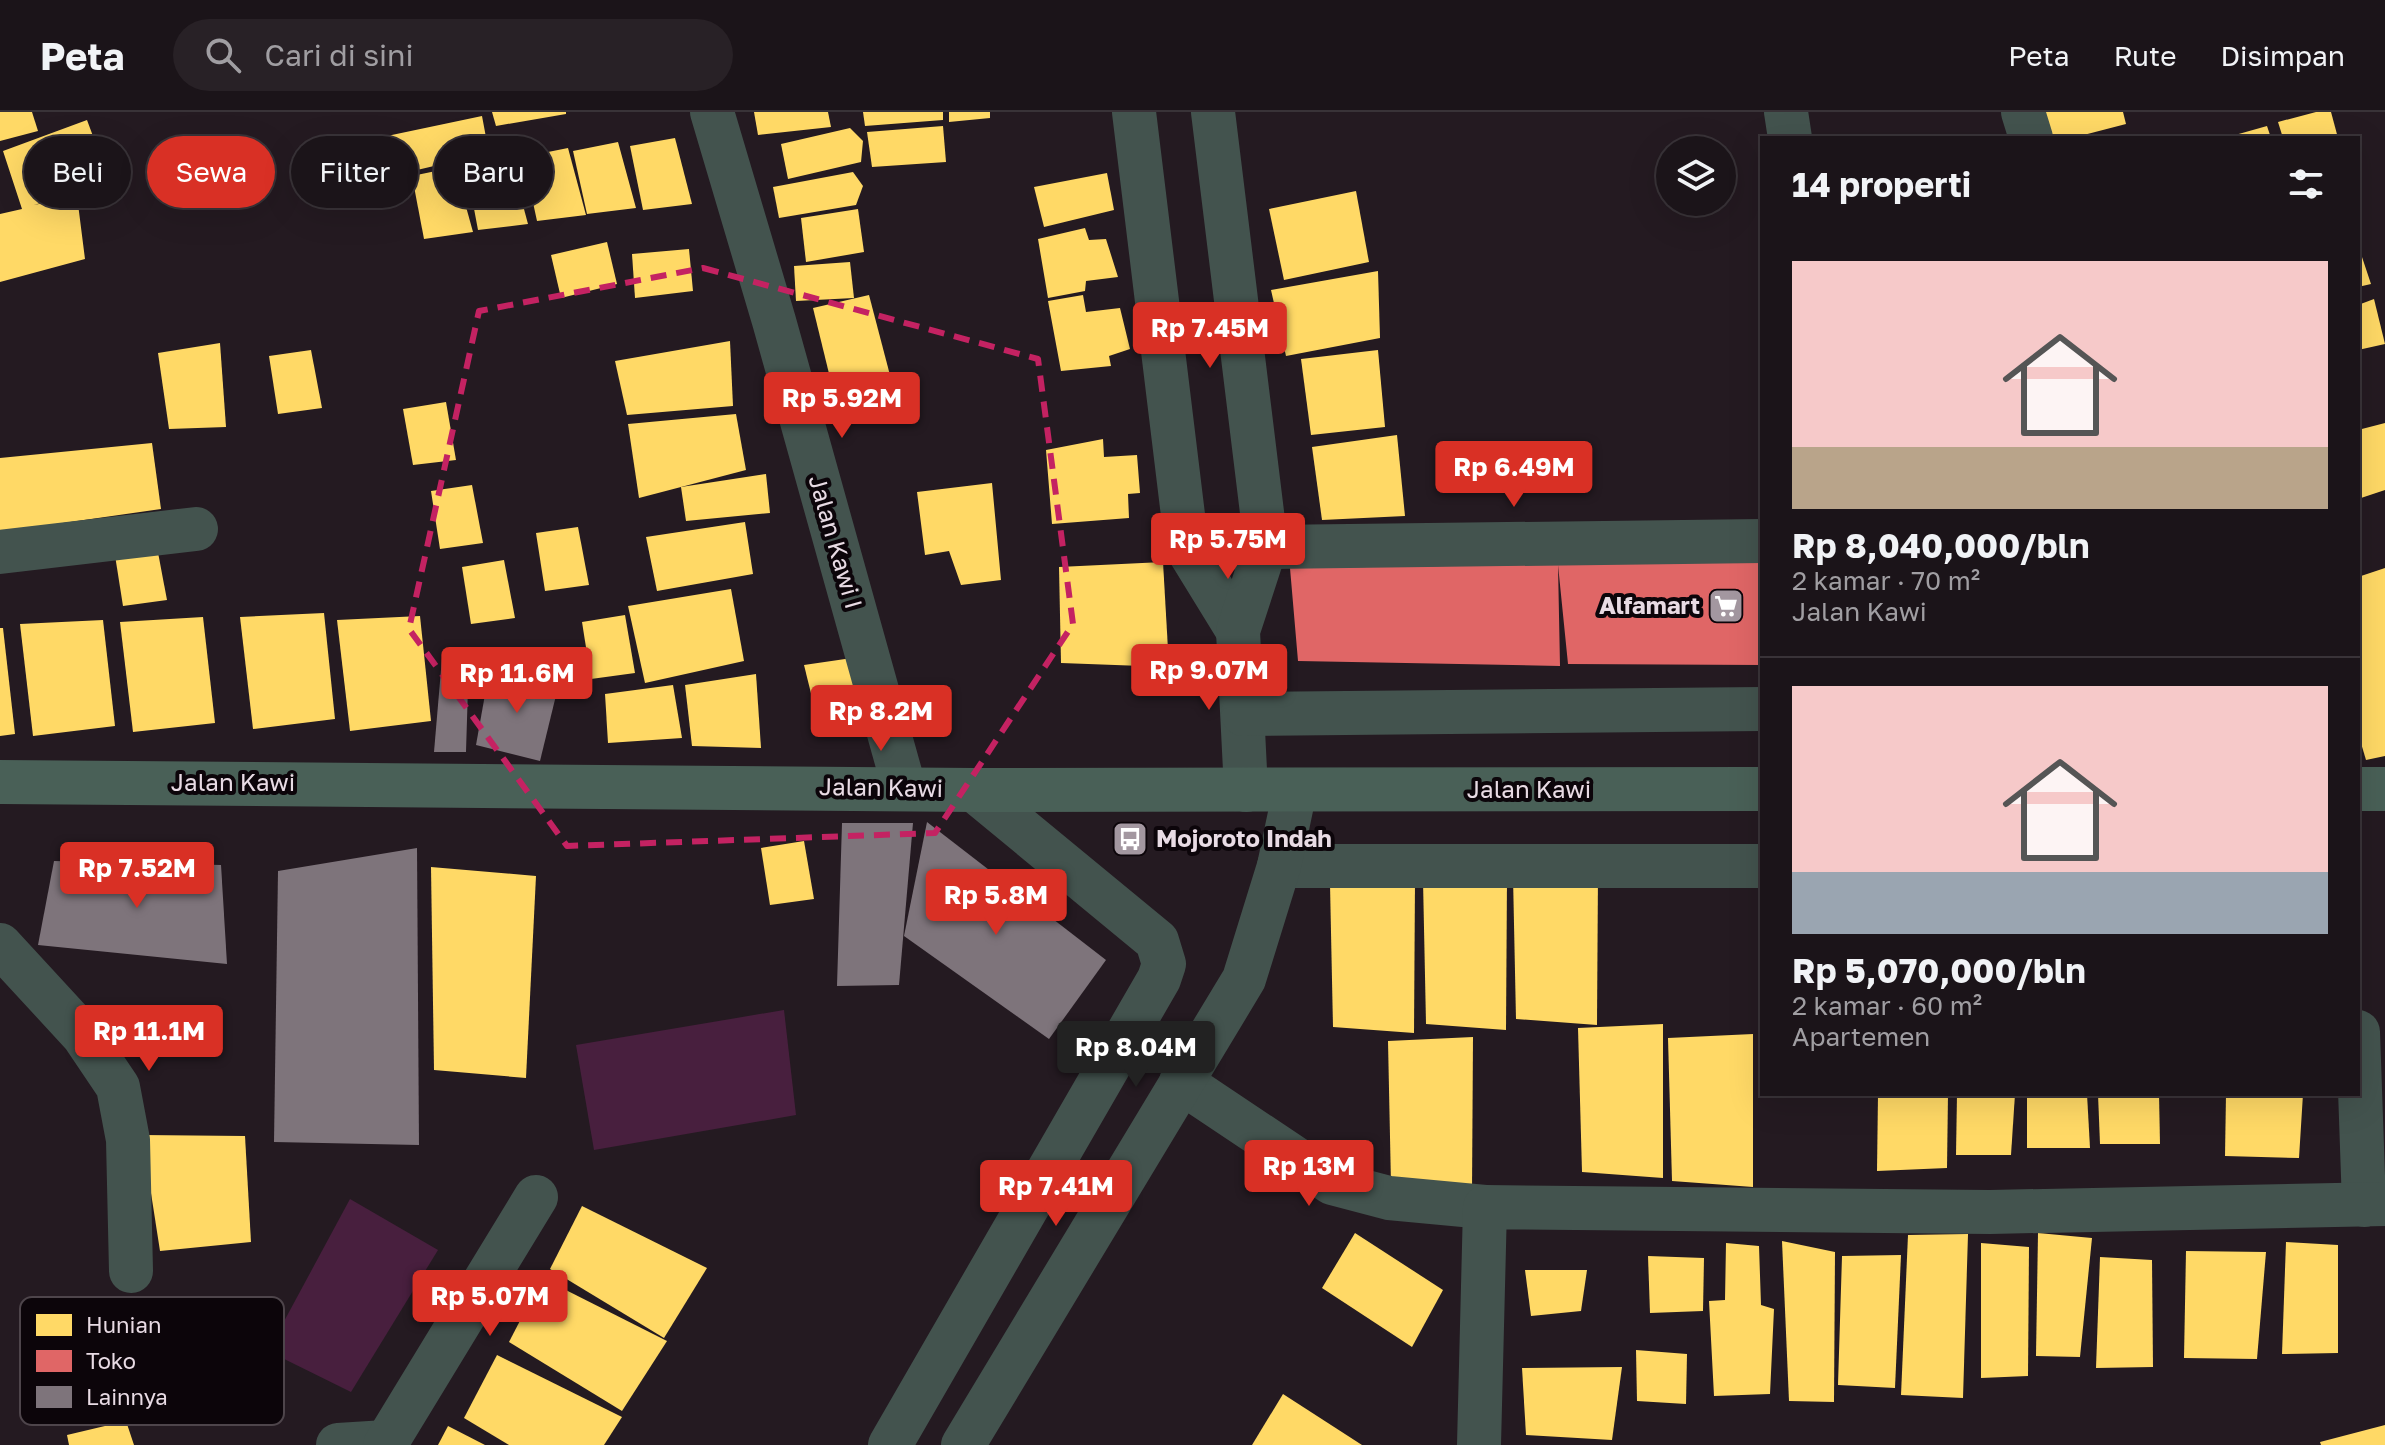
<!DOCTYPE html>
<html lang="id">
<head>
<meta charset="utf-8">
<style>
	:root { --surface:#1b1419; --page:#282126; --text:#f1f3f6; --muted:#a09ea2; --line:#393338; --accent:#d93025 }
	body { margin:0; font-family:"Golos Text",sans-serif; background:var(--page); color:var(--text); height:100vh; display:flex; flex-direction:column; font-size:30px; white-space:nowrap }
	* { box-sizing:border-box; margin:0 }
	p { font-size:26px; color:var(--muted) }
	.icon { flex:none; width:44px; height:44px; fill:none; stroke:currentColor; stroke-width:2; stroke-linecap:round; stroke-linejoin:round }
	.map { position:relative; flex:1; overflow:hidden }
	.sheet { position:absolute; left:1760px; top:24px; width:600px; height:960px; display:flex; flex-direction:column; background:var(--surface); border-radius:0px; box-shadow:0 8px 32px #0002,0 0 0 2px var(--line) }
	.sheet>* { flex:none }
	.guide { position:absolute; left:24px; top:24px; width:760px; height:72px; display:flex; gap:16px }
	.tools { position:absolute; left:1656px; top:24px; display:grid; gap:16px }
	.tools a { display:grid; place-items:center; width:80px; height:80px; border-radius:50%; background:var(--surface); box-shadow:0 8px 32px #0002,0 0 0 2px var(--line); font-size:40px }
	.price { position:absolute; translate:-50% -68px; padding:0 18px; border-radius:8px; background:var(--accent); color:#fff; font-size:26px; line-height:52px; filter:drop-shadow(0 2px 4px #0008) }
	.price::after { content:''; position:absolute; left:50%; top:48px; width:24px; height:18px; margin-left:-12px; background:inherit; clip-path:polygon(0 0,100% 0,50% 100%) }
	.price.selected { background:#222; color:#fff }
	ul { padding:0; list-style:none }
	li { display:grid; align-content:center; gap:16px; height:424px; padding:0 32px }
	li+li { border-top:2px solid var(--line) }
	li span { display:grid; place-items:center; height:248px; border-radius:0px; color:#555 }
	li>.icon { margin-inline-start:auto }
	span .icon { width:144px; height:144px; fill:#fffc; stroke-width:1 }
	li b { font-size:34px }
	h2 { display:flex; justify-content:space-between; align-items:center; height:96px; padding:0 32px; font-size:34px }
	.chip { padding:0 28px; border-radius:36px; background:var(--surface); box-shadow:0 8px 32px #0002,0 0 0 2px var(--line); font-size:28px; line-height:72px }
	.chip.selected { background:var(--accent); color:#fff }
	header { display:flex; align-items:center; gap:48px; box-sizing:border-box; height:112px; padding:0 40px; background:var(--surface); border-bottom:2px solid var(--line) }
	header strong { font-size:38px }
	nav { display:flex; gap:44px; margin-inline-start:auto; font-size:28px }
	.search { width:560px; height:72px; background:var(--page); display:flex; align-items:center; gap:20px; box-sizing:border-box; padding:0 28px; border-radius:44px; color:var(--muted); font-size:30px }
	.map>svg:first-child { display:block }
</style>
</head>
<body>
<header>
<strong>Peta</strong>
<div class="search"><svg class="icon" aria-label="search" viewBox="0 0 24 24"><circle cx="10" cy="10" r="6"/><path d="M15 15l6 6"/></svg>Cari di sini</div>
<nav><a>Peta</a><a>Rute</a><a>Disimpan</a></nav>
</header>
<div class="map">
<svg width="2385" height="1333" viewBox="0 0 2385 1333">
	<rect width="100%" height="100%" fill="#241a21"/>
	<!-- green -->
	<g fill="#481f3e">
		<polygon points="784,898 796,1003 594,1038 576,933"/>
		<polygon points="350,1087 438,1138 351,1280 268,1239"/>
	</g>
	<!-- homes -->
	<g fill="#ffd966">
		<polygon points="0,0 32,0 38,19 0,29"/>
		<polygon points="492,0 566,0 566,2 496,14"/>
		<polygon points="754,0 828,0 831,15 758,23"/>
		<polygon points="863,0 943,0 943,8 865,14"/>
		<polygon points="949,0 990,0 990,6 949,10"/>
		<polygon points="2036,0 2123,0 2126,12 2072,26 2044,26"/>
		<polygon points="2316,0 2331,0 2338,26 2283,26 2278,10"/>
		<polygon points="482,4 489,41 379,67 368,28"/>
		<polygon points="87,8 110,70 34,93 77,84 85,147 0,170 0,102 22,97 3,39"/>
		<polygon points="943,14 946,50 872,55 867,20"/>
		<polygon points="2267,14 2271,26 2228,26 2228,25"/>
		<polygon points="850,16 863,29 861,50 788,67 781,32"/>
		<polygon points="675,26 692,92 643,98 630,34"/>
		<polygon points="618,30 636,96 587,102 573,39"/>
		<polygon points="568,36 586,103 537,109 523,45"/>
		<polygon points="510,45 528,112 478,118 466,54"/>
		<polygon points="455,55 473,120 424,127 412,64"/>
		<polygon points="853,60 863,74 856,93 779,106 773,75"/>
		<polygon points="1107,61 1114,98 1044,115 1034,75"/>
		<polygon points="1356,79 1369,150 1284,168 1269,97"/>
		<polygon points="858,97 864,140 806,150 801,106"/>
		<polygon points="1085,116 1089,128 1106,127 1118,165 1086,169 1085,179 1048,186 1038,127"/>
		<polygon points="607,130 617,172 561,186 551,143"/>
		<polygon points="2358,133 2371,172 2358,175"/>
		<polygon points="689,137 693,179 635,186 632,142"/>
		<polygon points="850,150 854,186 796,189 794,154"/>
		<polygon points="1378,159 1380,226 1286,244 1271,178"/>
		<polygon points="869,183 891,267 834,282 813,196"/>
		<polygon points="1083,183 1086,200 1120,196 1130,237 1109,244 1111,254 1061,259 1048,189"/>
		<polygon points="2374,187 2385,232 2358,238 2358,193"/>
		<polygon points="730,229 733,294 627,303 615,249"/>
		<polygon points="220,231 226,315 169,317 158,241"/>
		<polygon points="311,238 322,296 278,302 269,244"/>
		<polygon points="1378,238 1385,315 1311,323 1301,247"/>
		<polygon points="446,290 456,348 413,353 403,297"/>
		<polygon points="736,302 746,358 639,386 628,312"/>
		<polygon points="2385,311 2385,378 2358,387 2358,318"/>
		<polygon points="1397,323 1405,404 1322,408 1312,335"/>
		<polygon points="1103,327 1104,345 1137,343 1140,381 1128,382 1129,406 1052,412 1046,338"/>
		<polygon points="152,331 161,397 0,420 0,346"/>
		<polygon points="766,362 770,401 686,409 681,375"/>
		<polygon points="992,371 1001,468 961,473 949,439 925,443 917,380"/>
		<polygon points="472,373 483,431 440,437 431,379"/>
		<polygon points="745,410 753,462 657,479 646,425"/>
		<polygon points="578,415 589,473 545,479 536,421"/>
		<polygon points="156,430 167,488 123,494 114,437"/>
		<polygon points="504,448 515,506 471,512 462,455"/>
		<polygon points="1163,450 1169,555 1061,551 1059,455"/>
		<polygon points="2385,456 2385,644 2366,648 2358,621 2358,465"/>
		<polygon points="731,477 744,549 645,571 628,494"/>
		<polygon points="324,501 335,607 253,617 240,505"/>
		<polygon points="625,503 635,561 591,567 582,510"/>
		<polygon points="420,504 431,609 350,619 337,508"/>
		<polygon points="203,505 215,611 133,620 120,510"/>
		<polygon points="103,508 115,614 33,624 20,512"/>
		<polygon points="0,516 3,516 15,622 0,624"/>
		<polygon points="852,546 863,611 820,618 804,553"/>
		<polygon points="756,562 761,636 692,634 685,573"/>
		<polygon points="673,573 682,626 608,631 605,582"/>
		<polygon points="804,729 814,787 770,793 761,736"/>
		<polygon points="431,755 536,764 526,966 434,958"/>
		<polygon points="1598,760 1597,913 1516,907 1513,764"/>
		<polygon points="1507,765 1506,918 1426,912 1423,768"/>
		<polygon points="1415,768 1414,921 1333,915 1330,772"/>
		<polygon points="1663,912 1663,1066 1582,1060 1578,916"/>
		<polygon points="1753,922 1753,1075 1672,1069 1668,926"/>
		<polygon points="1473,925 1472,1079 1391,1073 1388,929"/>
		<polygon points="1878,982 1948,982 1947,1056 1877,1059"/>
		<polygon points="1957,982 2015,982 2011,1043 1956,1043"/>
		<polygon points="2027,982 2087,982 2090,1036 2027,1036"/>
		<polygon points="2098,982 2159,982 2160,1032 2100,1032"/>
		<polygon points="2226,982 2303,982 2299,1046 2225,1044"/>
		<polygon points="142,1023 245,1024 251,1130 160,1139"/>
		<polygon points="582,1094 707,1156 664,1226 550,1157"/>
		<polygon points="1355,1121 1443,1178 1412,1235 1322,1176"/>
		<polygon points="2038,1121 2092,1126 2080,1245 2036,1244"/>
		<polygon points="1968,1122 1963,1286 1901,1283 1908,1123"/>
		<polygon points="1782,1129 1835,1140 1834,1290 1789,1289"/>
		<polygon points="2286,1130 2338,1133 2338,1241 2282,1242"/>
		<polygon points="1726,1131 1759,1134 1761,1193 1774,1197 1770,1282 1714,1284 1709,1189 1725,1188"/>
		<polygon points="1981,1131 2029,1135 2028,1264 1981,1266"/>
		<polygon points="2186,1139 2266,1140 2257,1247 2184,1246"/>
		<polygon points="1901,1143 1895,1276 1838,1273 1842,1144"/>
		<polygon points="1648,1144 1704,1146 1703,1199 1650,1201"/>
		<polygon points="2100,1145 2152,1148 2153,1255 2096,1256"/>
		<polygon points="1525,1158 1587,1158 1581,1199 1531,1204"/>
		<polygon points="542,1166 667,1229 622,1299 509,1230"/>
		<polygon points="1636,1238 1687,1242 1686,1292 1637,1289"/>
		<polygon points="497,1243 622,1305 604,1333 509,1333 464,1306"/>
		<polygon points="1622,1255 1612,1328 1526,1323 1522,1256"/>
		<polygon points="1283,1282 1362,1333 1252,1333"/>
		<polygon points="126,1309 134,1333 69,1333 67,1323"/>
		<polygon points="2385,1313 2385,1333 2321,1333 2320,1330"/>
		<polygon points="448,1314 485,1333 438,1333"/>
	</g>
	<!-- shops -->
	<polygon fill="#e06666" points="1762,450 1762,553 1568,552 1558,453 1560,554 1298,549 1290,456"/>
	<!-- building -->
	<g fill="#7e747b">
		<polygon points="469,542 466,640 434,640 442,546"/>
		<polygon points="489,560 559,571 540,649 476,633"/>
		<polygon points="927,710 1106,848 1049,927 904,824"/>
		<polygon points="842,711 913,711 899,873 837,874"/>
		<polygon points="417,736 419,1033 274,1030 278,759"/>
		<polygon points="54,749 221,753 227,852 38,833"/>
	</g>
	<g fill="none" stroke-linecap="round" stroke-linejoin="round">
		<!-- minor -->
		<g stroke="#43534e" stroke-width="44">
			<polyline points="712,0 774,209 904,675"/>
			<polyline points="1134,0 1187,436 1238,519"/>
			<polyline points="1213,0 1266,433 1238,519 1246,678"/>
			<polyline points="1786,0 1790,26"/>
			<polyline points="2023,0 2031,26"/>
			<polyline points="1187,436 1762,429"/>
			<polyline points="0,440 196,417"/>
			<polyline points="1243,602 1762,597"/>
			<polyline points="1279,754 1762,754"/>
			<polyline points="0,833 83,923 118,975 128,1028 131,1159"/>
			<polyline points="2358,920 2364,1093"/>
			<polyline points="1181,970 1332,1071 1389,1086 1485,1095"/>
			<polyline points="338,1333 386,1330"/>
			<polyline points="385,1333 536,1085"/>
			<polyline points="890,1333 1159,867 1164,852 1157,829 974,678"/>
			<polyline points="963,1333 1244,867 1279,754 1295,678"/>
			<polyline points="1479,1333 1485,1095 1990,1100 2385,1092"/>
		</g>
		<!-- major -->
		<g stroke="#496057" stroke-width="44">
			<polyline points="0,670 974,678 1762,677"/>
			<polyline points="2358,677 2385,677"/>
		</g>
	</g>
	<!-- marked area -->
	<path fill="none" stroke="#c42262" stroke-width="6" stroke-dasharray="16 10" stroke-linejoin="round" d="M 703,156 L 1038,247 L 1073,512 L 935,721 L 567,734 L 409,517 L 479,199 Z"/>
	<!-- icons -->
	<defs>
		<symbol id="supermarket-square" viewBox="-11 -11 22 22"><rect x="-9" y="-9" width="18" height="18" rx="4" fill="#a397a0" stroke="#0c050a"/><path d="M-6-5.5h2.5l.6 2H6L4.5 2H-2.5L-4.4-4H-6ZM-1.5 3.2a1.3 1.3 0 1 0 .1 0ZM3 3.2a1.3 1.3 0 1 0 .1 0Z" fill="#fff"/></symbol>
		<symbol id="bus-square" viewBox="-11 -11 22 22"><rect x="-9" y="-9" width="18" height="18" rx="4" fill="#a397a0" stroke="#0c050a"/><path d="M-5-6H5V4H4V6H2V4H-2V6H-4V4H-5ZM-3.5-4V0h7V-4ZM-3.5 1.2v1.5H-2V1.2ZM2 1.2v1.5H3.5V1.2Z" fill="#fff"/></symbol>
	</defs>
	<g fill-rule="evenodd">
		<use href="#supermarket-square" x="1706" y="474" width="40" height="40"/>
		<use href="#bus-square" x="1110" y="707" width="40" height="40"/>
	</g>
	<g text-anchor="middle" stroke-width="8" stroke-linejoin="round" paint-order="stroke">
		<!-- street labels -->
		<g font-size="24" fill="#e8dbe4" stroke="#0c050a">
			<text transform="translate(835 430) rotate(74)" y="8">Jalan Kawi I</text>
			<text x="233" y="679">Jalan Kawi</text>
			<text transform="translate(881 676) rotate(1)" y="8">Jalan Kawi</text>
			<text x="1529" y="686">Jalan Kawi</text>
		</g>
		<!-- poi labels -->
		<g font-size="24" font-weight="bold" fill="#e8dbe4" stroke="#0c050a" text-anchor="end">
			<text x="1700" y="502">Alfamart</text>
			<text x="1156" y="735" text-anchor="start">Mojoroto Indah</text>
		</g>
	</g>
	<!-- legend -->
	<rect x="20" y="1185" width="264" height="128" rx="12" fill="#0c050a" stroke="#4e454b" stroke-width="2"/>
	<rect x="36" y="1202" width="36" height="22" fill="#ffd966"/>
	<rect x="36" y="1238" width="36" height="22" fill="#e06666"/>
	<rect x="36" y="1274" width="36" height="22" fill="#7e747b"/>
	<g font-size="22" fill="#e8dbe4">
		<text x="86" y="1221">Hunian</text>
		<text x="86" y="1257">Toko</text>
		<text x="86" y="1293">Lainnya</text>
	</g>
</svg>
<div class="tools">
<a><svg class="icon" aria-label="layers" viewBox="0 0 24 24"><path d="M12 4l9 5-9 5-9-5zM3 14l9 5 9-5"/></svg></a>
</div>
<b class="price" style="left:1210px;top:258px">Rp 7.45M</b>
<b class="price" style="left:842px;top:328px">Rp 5.92M</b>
<b class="price" style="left:1514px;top:397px">Rp 6.49M</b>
<b class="price" style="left:1228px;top:469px">Rp 5.75M</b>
<b class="price" style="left:1209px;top:600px">Rp 9.07M</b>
<b class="price" style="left:517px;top:603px">Rp 11.6M</b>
<b class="price" style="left:881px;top:641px">Rp 8.2M</b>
<b class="price" style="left:137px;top:798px">Rp 7.52M</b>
<b class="price" style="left:996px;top:825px">Rp 5.8M</b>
<b class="price" style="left:149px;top:961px">Rp 11.1M</b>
<b class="price selected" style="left:1136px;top:977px">Rp 8.04M</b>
<b class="price" style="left:1309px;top:1096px">Rp 13M</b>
<b class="price" style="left:1056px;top:1116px">Rp 7.41M</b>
<b class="price" style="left:490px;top:1226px">Rp 5.07M</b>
<div class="guide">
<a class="chip">Beli</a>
<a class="chip selected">Sewa</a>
<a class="chip">Filter</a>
<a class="chip">Baru</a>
</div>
<section class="sheet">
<h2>14 properti<svg class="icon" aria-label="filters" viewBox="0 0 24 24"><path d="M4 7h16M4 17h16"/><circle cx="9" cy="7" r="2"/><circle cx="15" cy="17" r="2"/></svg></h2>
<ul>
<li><span style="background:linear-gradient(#f6c9c9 75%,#b9a48a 0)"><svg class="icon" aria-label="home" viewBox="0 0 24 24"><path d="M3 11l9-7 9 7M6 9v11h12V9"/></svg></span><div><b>Rp 8,040,000/bln</b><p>2 kamar · 70 m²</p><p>Jalan Kawi</p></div></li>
<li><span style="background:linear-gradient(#f6c9c9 75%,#9aa5b1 0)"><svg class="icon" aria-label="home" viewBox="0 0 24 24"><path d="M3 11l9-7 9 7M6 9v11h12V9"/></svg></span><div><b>Rp 5,070,000/bln</b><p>2 kamar · 60 m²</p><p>Apartemen</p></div></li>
</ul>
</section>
</div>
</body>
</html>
